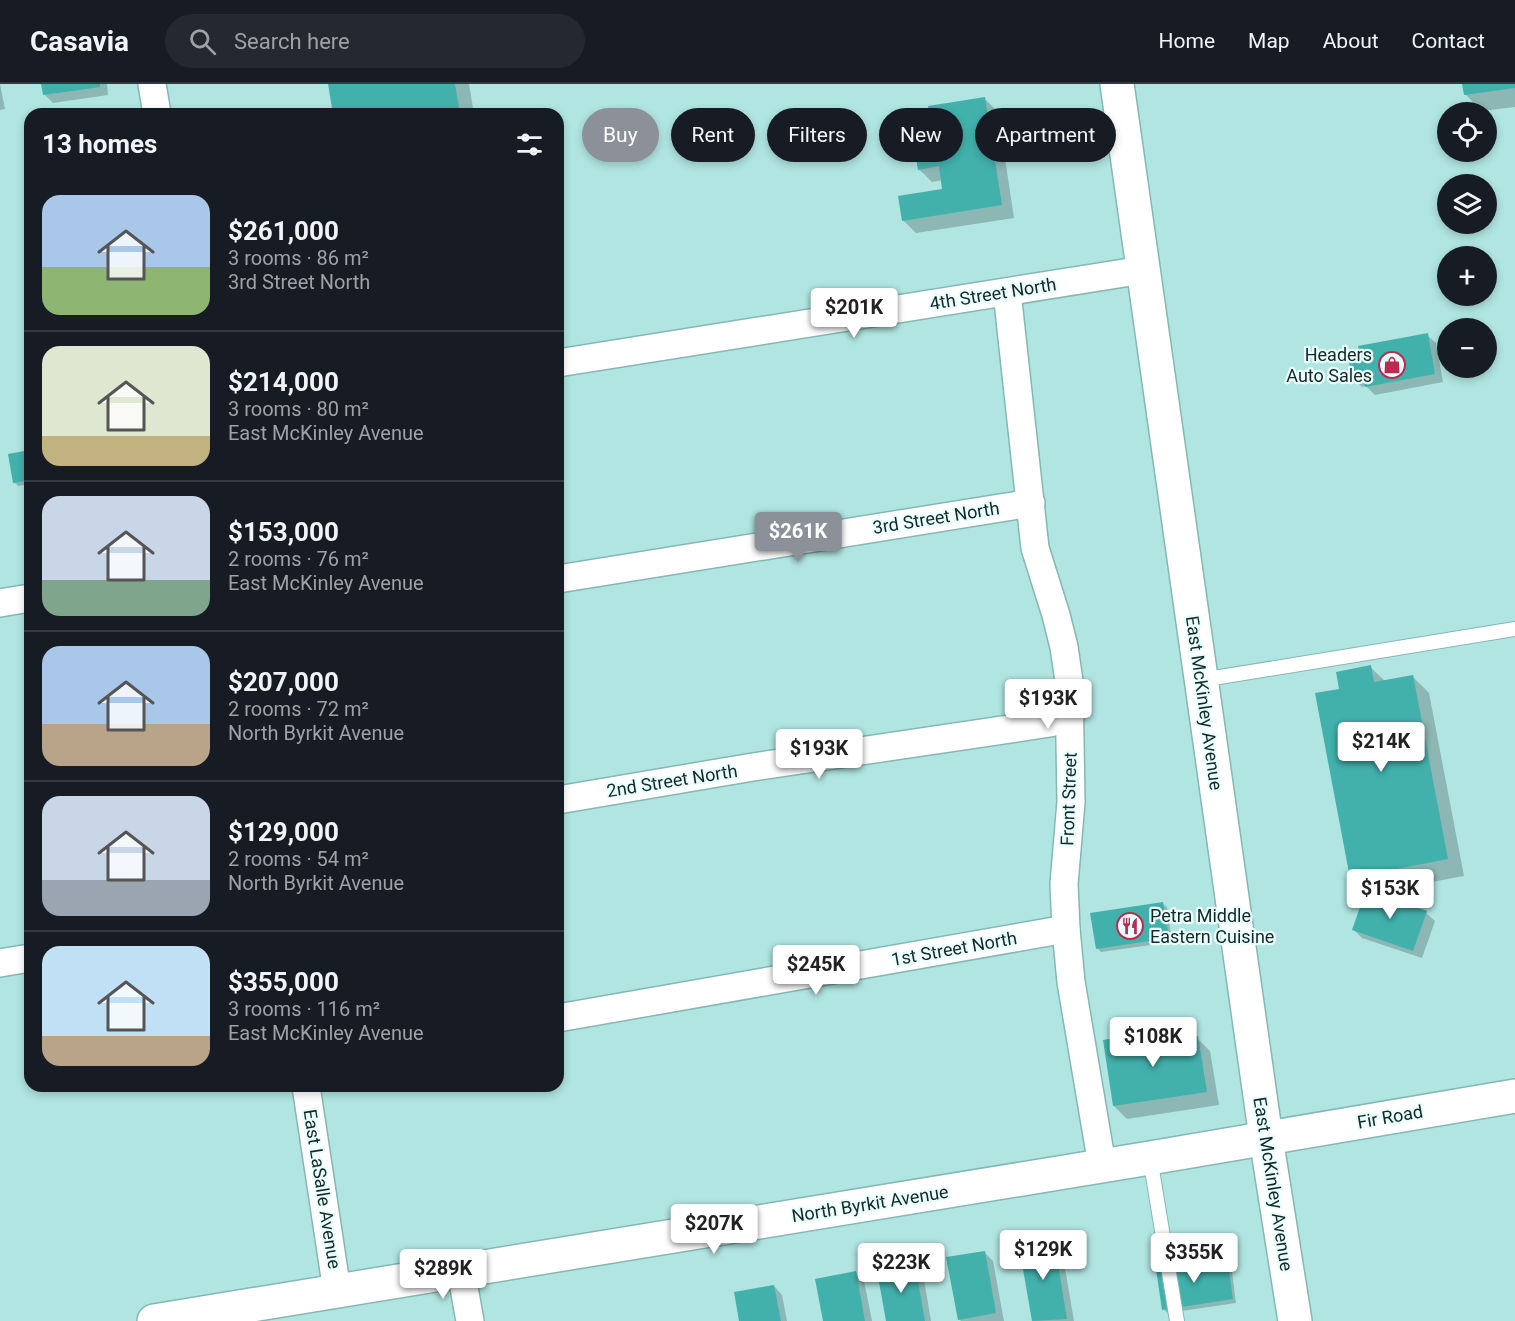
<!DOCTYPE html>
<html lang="en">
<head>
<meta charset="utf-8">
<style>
	:root { --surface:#171b24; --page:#242831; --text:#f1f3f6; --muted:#9ea1a6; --line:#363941; --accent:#8c9099 }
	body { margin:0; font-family:Roboto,sans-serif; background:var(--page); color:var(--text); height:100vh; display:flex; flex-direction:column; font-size:22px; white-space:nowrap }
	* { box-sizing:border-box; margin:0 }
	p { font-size:20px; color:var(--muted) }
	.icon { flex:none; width:33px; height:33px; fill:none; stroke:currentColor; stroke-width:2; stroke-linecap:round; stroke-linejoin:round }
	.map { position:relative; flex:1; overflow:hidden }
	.panel { position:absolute; left:24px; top:24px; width:540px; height:984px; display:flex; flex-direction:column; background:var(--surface); border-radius:18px; box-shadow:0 3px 9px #0003 }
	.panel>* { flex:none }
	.hud { position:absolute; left:582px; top:24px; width:570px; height:54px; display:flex; gap:12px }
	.tools { position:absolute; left:1437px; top:18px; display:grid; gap:12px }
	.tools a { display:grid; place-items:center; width:60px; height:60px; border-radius:50%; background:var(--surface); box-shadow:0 3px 9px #0003; font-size:30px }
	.price { position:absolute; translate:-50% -51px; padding:0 14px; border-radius:6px; background:#fff; color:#222; font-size:20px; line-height:39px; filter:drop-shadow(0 2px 3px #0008) }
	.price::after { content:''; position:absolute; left:50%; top:36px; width:18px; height:14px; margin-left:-9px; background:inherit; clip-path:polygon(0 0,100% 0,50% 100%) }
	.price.on { background:var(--accent); color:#fff }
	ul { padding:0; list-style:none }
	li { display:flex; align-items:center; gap:18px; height:150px; padding:0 18px }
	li+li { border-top:2px solid var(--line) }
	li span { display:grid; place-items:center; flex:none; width:168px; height:120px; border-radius:18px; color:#555 }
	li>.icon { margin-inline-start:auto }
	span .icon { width:72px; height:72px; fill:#fffc; stroke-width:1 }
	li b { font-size:26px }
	h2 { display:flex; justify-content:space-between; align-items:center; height:72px; padding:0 18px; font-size:26px }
	.pill { padding:0 21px; border-radius:27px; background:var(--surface); box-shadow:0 3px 9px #0003; font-size:21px; line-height:54px }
	.pill.on { background:var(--accent); color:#fff }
	header { display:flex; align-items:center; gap:36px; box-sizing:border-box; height:84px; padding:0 30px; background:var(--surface); border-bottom:2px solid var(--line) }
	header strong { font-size:28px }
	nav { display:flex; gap:33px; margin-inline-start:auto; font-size:21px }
	.search { width:420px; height:54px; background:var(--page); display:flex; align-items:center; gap:15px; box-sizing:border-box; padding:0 21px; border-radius:33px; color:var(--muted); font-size:22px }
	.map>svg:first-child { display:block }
</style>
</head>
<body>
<header>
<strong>Casavia</strong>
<div class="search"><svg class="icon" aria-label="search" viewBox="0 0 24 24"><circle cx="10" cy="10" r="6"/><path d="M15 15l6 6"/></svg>Search here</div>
<nav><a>Home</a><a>Map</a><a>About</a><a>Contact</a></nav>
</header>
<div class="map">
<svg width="1515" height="1237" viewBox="0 0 1515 1237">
	<rect width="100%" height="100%" fill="#b0e5e1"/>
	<!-- shadow -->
	<g fill="#0003">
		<polygon points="0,0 5,25 0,26"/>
		<polygon points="43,0 107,0 108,11 53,19 44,10"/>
		<polygon points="330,0 469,0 474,30 334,30"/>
		<polygon points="1463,0 1515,0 1515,23 1482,27 1465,10"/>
		<polygon points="985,15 998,28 1014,134 916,149 903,136 944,106 943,96 932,98 919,85"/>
		<polygon points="1427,251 1436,259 1443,298 1375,311 1366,302 1362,303 1353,294"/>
		<polygon points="30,368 30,400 18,402 14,398"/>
		<polygon points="1370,583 1385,597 1412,592 1429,609 1464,792 1372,809 1426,829 1435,837 1422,874 1362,854 1354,846 1367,808 1351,793 1341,606"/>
		<polygon points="1163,820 1167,823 1172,858 1101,868 1098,865"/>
		<polygon points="1152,950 1161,960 1197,954 1210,967 1219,1021 1127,1035 1114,1022"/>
		<polygon points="1054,1158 1062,1166 1074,1237 1034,1237 1021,1163"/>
		<polygon points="984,1168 993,1177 1004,1237 961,1237 959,1235"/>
		<polygon points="1227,1176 1231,1179 1236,1219 1168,1229 1164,1226"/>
		<polygon points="915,1182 923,1190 931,1237 887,1237"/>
		<polygon points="856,1189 864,1197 872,1237 824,1237"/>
		<polygon points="774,1202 782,1211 787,1237 740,1237"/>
	</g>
	<!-- building -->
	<g fill="#42b1ac">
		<polygon points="41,0 100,0 100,3 43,11"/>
		<polygon points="328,0 455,0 460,30 333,30"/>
		<polygon points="1462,0 1515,0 1515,4 1464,11"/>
		<polygon points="985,13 1002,121 902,137 898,112 942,105 939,82 918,86 915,68 935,65 928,22"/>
		<polygon points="1428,249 1435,290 1365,303 1363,293 1352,295 1348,272 1359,270 1358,262"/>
		<polygon points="30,366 30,396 13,399 8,370"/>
		<polygon points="1371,581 1374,598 1413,591 1448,775 1350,794 1315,609 1339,605 1336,588"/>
		<polygon points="1366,806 1427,827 1413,867 1352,846"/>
		<polygon points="1163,818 1169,854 1096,865 1090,829"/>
		<polygon points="1152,948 1153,959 1198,952 1207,1008 1113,1022 1103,956"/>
		<polygon points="1054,1156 1067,1235 1032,1237 1019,1162"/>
		<polygon points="985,1167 996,1229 958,1236 946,1173"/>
		<polygon points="1227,1174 1233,1215 1162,1226 1156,1185"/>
		<polygon points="915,1180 925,1237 886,1237 877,1187"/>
		<polygon points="856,1187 865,1237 823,1237 815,1195"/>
		<polygon points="774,1201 781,1237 739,1237 734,1208"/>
	</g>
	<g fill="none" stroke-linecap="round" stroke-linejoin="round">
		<defs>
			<g id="service">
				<polyline points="1201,596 1515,545"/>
				<polyline points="1150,1074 1177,1237"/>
			</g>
			<g id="minor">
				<polyline points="152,0 157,30"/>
				<polyline points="1007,208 1035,464 1056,531 1064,563 1069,597 1071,718 1064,800 1066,845 1071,898 1102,1081"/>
				<polyline points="558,279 1143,186"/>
				<polyline points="558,495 1031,419"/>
				<polyline points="0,519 30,514"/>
				<polyline points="558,716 753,683 1050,639 1070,634"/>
				<polyline points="0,879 30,874"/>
				<polyline points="558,934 1066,845"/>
				<polyline points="306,1002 337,1207"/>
				<polyline points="461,1187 470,1237"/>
			</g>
			<polyline id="tertiary" points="154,1237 1150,1074 1515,1012"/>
			<polyline id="primary" points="1117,0 1266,1054 1295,1237"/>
		</defs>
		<!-- service casing -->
		<use href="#service" stroke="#84b8b4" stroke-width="16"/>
		<!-- minor casing -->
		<use href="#minor" stroke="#84b8b4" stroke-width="30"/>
		<!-- tertiary casing -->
		<use href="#tertiary" stroke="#84b8b4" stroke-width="36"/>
		<!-- primary casing -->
		<use href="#primary" stroke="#84b8b4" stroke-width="36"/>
		<!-- service -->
		<use href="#service" stroke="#fff" stroke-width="14"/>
		<!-- minor -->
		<use href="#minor" stroke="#fff" stroke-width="27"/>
		<!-- tertiary -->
		<use href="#tertiary" stroke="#fff" stroke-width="33"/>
		<!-- primary -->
		<use href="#primary" stroke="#fff" stroke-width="33"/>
	</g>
	<!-- icons -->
	<defs>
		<symbol id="shop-ring" viewBox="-11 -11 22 22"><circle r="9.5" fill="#eafffd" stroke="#bb2b51" stroke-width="1.5"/><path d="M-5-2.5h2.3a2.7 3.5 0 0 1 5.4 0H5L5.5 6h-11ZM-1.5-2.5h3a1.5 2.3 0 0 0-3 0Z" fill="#bb2b51"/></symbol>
		<symbol id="restaurant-ring" viewBox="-11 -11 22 22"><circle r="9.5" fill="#eafffd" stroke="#bb2b51" stroke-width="1.5"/><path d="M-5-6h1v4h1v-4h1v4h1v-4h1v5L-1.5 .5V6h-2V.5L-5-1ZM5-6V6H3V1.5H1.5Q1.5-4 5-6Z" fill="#bb2b51"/></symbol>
	</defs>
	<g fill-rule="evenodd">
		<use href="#shop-ring" x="1377" y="266" width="30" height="30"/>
		<use href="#restaurant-ring" x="1115" y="827" width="30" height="30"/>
	</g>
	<g text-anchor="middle" stroke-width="4.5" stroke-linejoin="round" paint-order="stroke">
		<!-- street labels -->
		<g font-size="18" fill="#132827" stroke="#eafffd">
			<text transform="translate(993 210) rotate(-9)" y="6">4th Street North</text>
			<text transform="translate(936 434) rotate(-9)" y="6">3rd Street North</text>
			<text transform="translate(1204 619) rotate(82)" y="6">East McKinley Avenue</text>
			<text transform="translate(672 697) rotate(-9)" y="6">2nd Street North</text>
			<text transform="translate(1069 715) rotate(-88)" y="6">Front Street</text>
			<text transform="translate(954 865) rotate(-10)" y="6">1st Street North</text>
			<text transform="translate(1390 1033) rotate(-10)" y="6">Fir Road</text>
			<text transform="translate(1273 1100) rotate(81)" y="6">East McKinley Avenue</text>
			<text transform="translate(322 1105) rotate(81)" y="6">East LaSalle Avenue</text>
			<text transform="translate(870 1120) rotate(-9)" y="6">North Byrkit Avenue</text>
		</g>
		<!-- poi labels -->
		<g font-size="18" fill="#132827" stroke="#eafffd" text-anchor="end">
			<text x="1372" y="277">Headers<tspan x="1372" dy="21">Auto Sales</tspan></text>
			<text x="1150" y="838" text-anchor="start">Petra Middle<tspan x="1150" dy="21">Eastern Cuisine</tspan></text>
		</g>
	</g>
</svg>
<div class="tools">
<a><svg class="icon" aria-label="locate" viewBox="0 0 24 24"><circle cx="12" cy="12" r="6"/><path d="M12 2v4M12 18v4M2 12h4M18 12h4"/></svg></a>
<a><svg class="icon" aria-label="layers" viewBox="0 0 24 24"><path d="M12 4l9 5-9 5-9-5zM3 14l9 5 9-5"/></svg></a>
<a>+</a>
<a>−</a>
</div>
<b class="price" style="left:854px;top:255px">$201K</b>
<b class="price on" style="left:798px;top:479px">$261K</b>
<b class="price" style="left:1048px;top:646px">$193K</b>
<b class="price" style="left:1381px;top:689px">$214K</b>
<b class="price" style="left:819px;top:696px">$193K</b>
<b class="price" style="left:1390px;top:836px">$153K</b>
<b class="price" style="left:816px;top:912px">$245K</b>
<b class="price" style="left:1153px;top:984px">$108K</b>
<b class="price" style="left:714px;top:1171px">$207K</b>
<b class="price" style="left:1043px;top:1197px">$129K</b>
<b class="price" style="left:1194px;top:1200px">$355K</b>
<b class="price" style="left:901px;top:1210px">$223K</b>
<b class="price" style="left:443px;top:1216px">$289K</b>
<div class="hud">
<a class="pill on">Buy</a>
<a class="pill">Rent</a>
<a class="pill">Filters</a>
<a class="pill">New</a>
<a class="pill">Apartment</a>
</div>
<section class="panel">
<h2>13 homes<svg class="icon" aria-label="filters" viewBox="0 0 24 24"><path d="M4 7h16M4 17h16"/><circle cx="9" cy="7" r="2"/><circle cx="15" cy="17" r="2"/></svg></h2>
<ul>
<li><span style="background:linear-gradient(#a9c7e8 60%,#8fb573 0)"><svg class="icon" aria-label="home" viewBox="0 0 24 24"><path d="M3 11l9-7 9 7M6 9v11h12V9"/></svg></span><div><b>$261,000</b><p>3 rooms · 86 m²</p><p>3rd Street North</p></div></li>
<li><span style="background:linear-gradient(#dfe7d0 75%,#c2b280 0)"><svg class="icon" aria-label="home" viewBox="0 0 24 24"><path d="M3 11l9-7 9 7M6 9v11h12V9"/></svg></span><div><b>$214,000</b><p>3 rooms · 80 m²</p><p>East McKinley Avenue</p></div></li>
<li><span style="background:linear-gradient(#c9d6e8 70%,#7fa58c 0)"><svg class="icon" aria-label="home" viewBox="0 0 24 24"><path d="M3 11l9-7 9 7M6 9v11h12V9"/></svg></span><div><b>$153,000</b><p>2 rooms · 76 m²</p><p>East McKinley Avenue</p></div></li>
<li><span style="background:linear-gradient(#a9c7e8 65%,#b9a48a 0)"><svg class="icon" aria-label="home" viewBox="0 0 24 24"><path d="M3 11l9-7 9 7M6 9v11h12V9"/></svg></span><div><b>$207,000</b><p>2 rooms · 72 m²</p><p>North Byrkit Avenue</p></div></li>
<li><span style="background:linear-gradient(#c9d6e8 70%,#9aa5b1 0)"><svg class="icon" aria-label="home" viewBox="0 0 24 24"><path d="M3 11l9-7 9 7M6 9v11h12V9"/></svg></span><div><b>$129,000</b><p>2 rooms · 54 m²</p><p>North Byrkit Avenue</p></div></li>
<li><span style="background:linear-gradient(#bfe0f5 75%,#b9a48a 0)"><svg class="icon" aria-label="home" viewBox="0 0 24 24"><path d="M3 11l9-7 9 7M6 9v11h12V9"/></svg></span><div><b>$355,000</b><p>3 rooms · 116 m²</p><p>East McKinley Avenue</p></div></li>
</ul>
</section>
</div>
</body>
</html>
